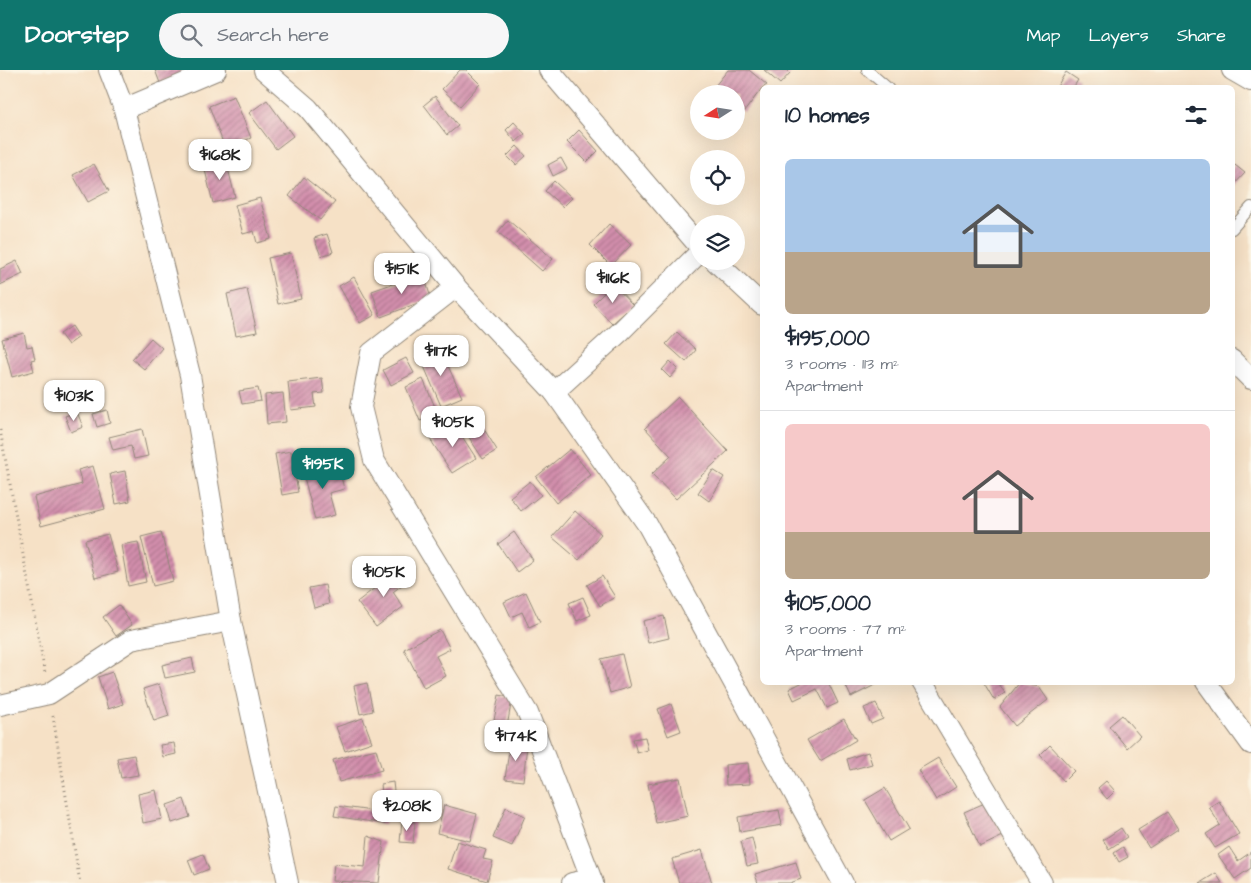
<!DOCTYPE html>
<html lang="en">
<head>
<meta charset="utf-8">
<style>
	:root { --surface:#fff; --page:#f6f6f7; --text:#1f2937; --muted:#747a83; --line:#e0e1e3; --accent:#0f766e }
	body { margin:0; font-family:"Architects Daughter",sans-serif; background:var(--page); color:var(--text); height:100vh; display:flex; flex-direction:column; font-size:19px; white-space:nowrap }
	* { box-sizing:border-box; margin:0 }
	p { font-size:16px; color:var(--muted) }
	.icon { flex:none; width:28px; height:28px; fill:none; stroke:currentColor; stroke-width:2; stroke-linecap:round; stroke-linejoin:round }
	.map { position:relative; flex:1; overflow:hidden }
	.side { position:absolute; left:760px; top:15px; width:475px; height:600px; display:flex; flex-direction:column; background:var(--surface); border-radius:8px; box-shadow:0 5px 20px #0002 }
	.side>* { flex:none }
	.needle { width:32px; rotate:258deg }
	.tools { position:absolute; left:690px; top:15px; display:grid; gap:10px }
	.tools a { display:grid; place-items:center; width:55px; height:55px; border-radius:50%; background:var(--surface); box-shadow:0 5px 20px #0002; font-size:25px }
	.price { position:absolute; translate:-50% -42px; padding:0 11px; border-radius:10px; background:#fff; color:#222; font-size:16px; line-height:32px; filter:drop-shadow(0 1px 2px #0008) }
	.price::after { content:''; position:absolute; left:50%; top:30px; width:15px; height:11px; margin-left:-8px; background:inherit; clip-path:polygon(0 0,100% 0,50% 100%) }
	.price.on { background:var(--accent); color:#fff }
	ul { padding:0; list-style:none }
	li { display:grid; align-content:center; gap:10px; height:265px; padding:0 25px }
	li+li { border-top:1px solid var(--line) }
	li span { display:grid; place-items:center; height:155px; border-radius:8px; color:#555 }
	li>.icon { margin-inline-start:auto }
	span .icon { width:90px; height:90px; fill:#fffc; stroke-width:1 }
	li b { font-size:21px }
	h2 { display:flex; justify-content:space-between; align-items:center; height:60px; padding:0 25px; font-size:21px }
	header { display:flex; align-items:center; gap:30px; box-sizing:border-box; height:70px; padding:0 25px; background:var(--accent); color:#fff }
	header strong { font-size:24px }
	nav { display:flex; gap:28px; margin-inline-start:auto; font-size:18px }
	.search { width:350px; height:45px; background:var(--page); display:flex; align-items:center; gap:12px; box-sizing:border-box; padding:0 18px; border-radius:28px; color:var(--muted); font-size:19px }
	.map>svg:first-child { display:block }
</style>
</head>
<body>
<header>
<strong>Doorstep</strong>
<div class="search"><svg class="icon" aria-label="search" viewBox="0 0 24 24"><circle cx="10" cy="10" r="6"/><path d="M15 15l6 6"/></svg>Search here</div>
<nav><a>Map</a><a>Layers</a><a>Share</a></nav>
</header>
<div class="map">
<svg width="1251" height="813" viewBox="0 0 1251 813">
	<defs>
		<pattern id="building-hatch" width="6" height="6" patternUnits="userSpaceOnUse" patternTransform="scale(1.25)"><rect width="6" height="6" fill="#d28eac"/><path d="M-1 1l2-2M0 6l6-6M5 7l2-2" fill="none" stroke="#ab748c"/></pattern>
	</defs>
	<rect width="100%" height="100%" fill="#fcf5e5"/>
	<filter id="ink" filterUnits="userSpaceOnUse"><feTurbulence type="fractalNoise" baseFrequency=".02" numOctaves="2"/><feDisplacementMap in="SourceGraphic" scale="10" xChannelSelector="R" yChannelSelector="G"/><feConvolveMatrix kernelMatrix="1 2 1 2 8 2 1 2 1" color-interpolation-filters="sRGB"/></filter>
	<filter id="wash" filterUnits="userSpaceOnUse"><feTurbulence type="fractalNoise" baseFrequency=".0096" numOctaves="4" result="noise"/><feDisplacementMap in="SourceGraphic" scale="20" xChannelSelector="R" yChannelSelector="G"/><feGaussianBlur stdDeviation="1.12" result="paint"/><feColorMatrix in="noise" values="0 0 0 0 0 0 0 0 0 0 0 0 0 0 0 0 0 1.4 0 .05"/><feComposite in="paint" operator="in"/></filter>
	<g filter="url(#wash)">
		<rect width="100%" height="100%" fill="#f6e1c6"/>
		<g id="blocks">
			<!-- building -->
			<g fill="url(#building-hatch)">
				<polygon points="155,0 183,0 184,3 160,13"/>
				<polygon points="460,0 466,0 480,14 460,36 442,19"/>
				<polygon points="728,0 749,0 767,15 762,18 744,42 736,36 736,24 722,24 714,17"/>
				<polygon points="764,0 787,0 790,3 780,14"/>
				<polygon points="1066,2 1078,10 1073,18 1056,18"/>
				<polygon points="234,26 251,68 225,78 209,36"/>
				<polygon points="435,26 458,56 447,65 424,35"/>
				<polygon points="267,30 293,66 276,79 249,43"/>
				<polygon points="514,52 525,64 516,72 506,60"/>
				<polygon points="579,60 598,81 587,92 567,72"/>
				<polygon points="517,76 526,86 516,95 507,86"/>
				<polygon points="561,88 567,99 553,106 548,95"/>
				<polygon points="226,90 235,127 213,133 204,96"/>
				<polygon points="94,94 109,121 88,132 73,105"/>
				<polygon points="1235,95 1245,103 1232,117 1232,98"/>
				<polygon points="304,107 335,132 320,150 289,126"/>
				<polygon points="554,111 572,128 563,137 545,121"/>
				<polygon points="260,128 271,169 257,173 254,161 243,164 235,135"/>
				<polygon points="508,150 553,189 542,201 498,162"/>
				<polygon points="609,154 631,175 611,196 590,175"/>
				<polygon points="327,164 333,182 321,186 314,168"/>
				<polygon points="291,183 301,229 278,234 268,188"/>
				<polygon points="17,191 23,204 0,215 0,199"/>
				<polygon points="423,203 431,228 381,247 372,221"/>
				<polygon points="354,207 375,245 360,253 339,216"/>
				<polygon points="613,214 633,235 612,254 593,234"/>
				<polygon points="247,219 257,262 236,266 227,224"/>
				<polygon points="72,256 79,267 68,275 60,264"/>
				<polygon points="677,262 696,280 686,292 666,274"/>
				<polygon points="24,263 27,277 32,276 35,289 31,290 34,301 12,307 2,269"/>
				<polygon points="151,268 162,278 144,299 132,289"/>
				<polygon points="440,278 462,327 441,336 420,287"/>
				<polygon points="406,288 414,303 391,315 383,300"/>
				<polygon points="670,291 678,299 670,308 662,300"/>
				<polygon points="322,308 324,323 314,324 316,337 291,340 288,312"/>
				<polygon points="423,309 438,344 420,351 406,317"/>
				<polygon points="258,318 261,331 242,334 239,321"/>
				<polygon points="283,323 286,352 267,354 265,325"/>
				<polygon points="678,327 728,381 676,429 652,404 671,386 645,358"/>
				<polygon points="107,340 110,353 97,357 93,344"/>
				<polygon points="77,342 83,357 71,362 65,346"/>
				<polygon points="477,348 497,380 483,389 463,358"/>
				<polygon points="454,354 476,388 452,403 430,369"/>
				<polygon points="142,359 148,386 134,389 131,376 113,380 109,367"/>
				<polygon points="570,379 591,405 556,433 536,407"/>
				<polygon points="291,381 298,422 282,425 275,384"/>
				<polygon points="338,394 344,419 329,423 335,445 315,450 303,403"/>
				<polygon points="93,396 105,439 41,456 34,427 82,414 78,400"/>
				<polygon points="713,400 724,407 709,431 698,423"/>
				<polygon points="125,401 130,431 116,434 110,404"/>
				<polygon points="530,411 541,425 521,441 510,427"/>
				<polygon points="575,441 601,464 579,490 552,467"/>
				<polygon points="161,462 173,511 153,516 141,467"/>
				<polygon points="514,462 533,490 517,502 498,474"/>
				<polygon points="108,464 118,502 95,508 85,470"/>
				<polygon points="138,472 146,512 128,516 121,475"/>
				<polygon points="403,496 412,507 393,522 403,537 376,557 357,532"/>
				<polygon points="602,506 615,527 600,536 587,515"/>
				<polygon points="325,515 329,534 314,538 309,518"/>
				<polygon points="526,522 540,552 529,557 522,542 511,547 504,532"/>
				<polygon points="583,527 591,545 577,551 569,533"/>
				<polygon points="119,535 132,555 116,566 103,547"/>
				<polygon points="664,546 669,568 648,573 643,551"/>
				<polygon points="440,560 450,579 436,586 446,606 424,618 404,579"/>
				<polygon points="622,584 630,617 610,623 601,589"/>
				<polygon points="192,588 195,602 165,608 162,595"/>
				<polygon points="112,602 123,634 108,639 98,607"/>
				<polygon points="803,612 828,612 838,633 827,638 817,619 794,630 789,619"/>
				<polygon points="844,612 881,612 851,627"/>
				<polygon points="998,612 1005,623 994,630 984,613"/>
				<polygon points="1020,612 1039,617 1048,630 1015,656 1000,637"/>
				<polygon points="367,613 373,641 360,644 354,616"/>
				<polygon points="159,614 169,646 154,651 143,619"/>
				<polygon points="499,625 512,628 506,663 492,660"/>
				<polygon points="876,633 883,649 871,654 864,638"/>
				<polygon points="671,634 681,661 668,666 658,639"/>
				<polygon points="1122,645 1140,666 1127,678 1109,656"/>
				<polygon points="363,648 372,672 345,681 336,657"/>
				<polygon points="844,649 856,670 820,691 807,670"/>
				<polygon points="645,667 648,680 637,683 633,669"/>
				<polygon points="174,673 176,684 163,687 160,675"/>
				<polygon points="510,673 527,675 523,711 505,709"/>
				<polygon points="1050,675 1074,701 1064,711 1040,685"/>
				<polygon points="376,679 382,700 339,712 333,690"/>
				<polygon points="868,682 872,694 850,700 847,689"/>
				<polygon points="134,685 138,705 121,708 117,688"/>
				<polygon points="938,688 956,717 936,730 918,700"/>
				<polygon points="748,693 750,714 726,715 725,695"/>
				<polygon points="680,708 688,746 656,753 648,714"/>
				<polygon points="1106,711 1115,721 1107,729 1098,718"/>
				<polygon points="393,712 395,730 383,732 381,714"/>
				<polygon points="885,718 909,759 889,771 865,730"/>
				<polygon points="156,720 162,749 143,753 138,724"/>
				<polygon points="184,729 190,747 172,753 167,735"/>
				<polygon points="1219,731 1239,764 1215,778 1206,764 1220,755 1209,737"/>
				<polygon points="987,732 1003,766 980,777 964,742"/>
				<polygon points="444,735 477,744 470,771 437,763"/>
				<polygon points="336,736 387,743 385,754 334,746"/>
				<polygon points="506,737 525,746 512,776 493,768"/>
				<polygon points="779,740 782,755 740,762 738,747"/>
				<polygon points="1167,742 1178,759 1149,778 1138,760"/>
				<polygon points="402,751 415,752 413,773 400,772"/>
				<polygon points="1121,758 1127,767 1109,779 1103,770"/>
				<polygon points="368,766 384,772 379,813 332,811 334,794 365,797"/>
				<polygon points="752,768 758,794 747,796 741,771"/>
				<polygon points="457,771 486,780 483,789 493,791 487,811 448,799"/>
				<polygon points="1123,777 1128,787 1119,792 1114,783"/>
				<polygon points="1229,777 1238,791 1251,782 1251,798 1235,809 1218,785"/>
				<polygon points="702,780 712,813 679,813 672,789"/>
				<polygon points="203,784 209,799 194,805 188,790"/>
				<polygon points="796,792 801,809 790,813 758,813 755,804"/>
				<polygon points="1216,803 1222,813 1200,813"/>
			</g>
		</g>
	</g>
	<g filter="url(#ink)">
		<use href="#blocks" fill-opacity="0" stroke="#908678" stroke-width="1"/>
		<g fill="none" stroke-linecap="round" stroke-linejoin="round">
			<defs>
				<g id="service">
					<polyline points="867,0 888,18"/>
					<polyline points="1232,159 1251,137"/>
				</g>
				<g id="minor">
					<polyline points="109,0 124,39 190,305 231,551 288,813"/>
					<polyline points="264,0 308,38 456,217 554,322 647,454 843,813"/>
					<polyline points="549,0 699,176"/>
					<polyline points="1232,0 1251,11"/>
					<polyline points="124,39 216,0"/>
					<polyline points="715,191 762,235"/>
					<polyline points="456,217 371,283 361,337 374,390 528,643 593,813"/>
					<polyline points="1232,290 1251,309"/>
					<polyline points="554,322 621,261 699,183"/>
					<polyline points="922,612 1042,813"/>
					<polyline points="1206,612 1251,674"/>
					<polyline points="0,635 49,624 131,570 231,551"/>
					<polyline points="572,813 591,809"/>
				</g>
			</defs>
			<!-- service casing -->
			<use href="#service" stroke="#908678" stroke-width="12"/>
			<!-- minor casing -->
			<use href="#minor" stroke="#908678" stroke-width="22"/>
			<!-- path -->
			<g stroke="#908678" stroke-width="3" stroke-dasharray="1 4" stroke-linecap="butt">
				<polyline points="0,360 45,603"/>
				<polyline points="53,646 80,813"/>
			</g>
			<!-- service -->
			<use href="#service" stroke="#fff" stroke-width="10"/>
			<!-- minor -->
			<use href="#minor" stroke="#fff" stroke-width="20"/>
		</g>
	</g>
</svg>
<div class="tools">
<a><svg class="needle" viewBox="-14 -14 28 28"><path d="M0-13l5 13h-10z" fill="#e53935"/><path d="M0 13l5-13h-10z" fill="#747a83"/></svg></a>
<a><svg class="icon" aria-label="locate" viewBox="0 0 24 24"><circle cx="12" cy="12" r="6"/><path d="M12 2v4M12 18v4M2 12h4M18 12h4"/></svg></a>
<a><svg class="icon" aria-label="layers" viewBox="0 0 24 24"><path d="M12 4l9 5-9 5-9-5zM3 14l9 5 9-5"/></svg></a>
</div>
<b class="price" style="left:220px;top:111px">$168K</b>
<b class="price" style="left:402px;top:225px">$151K</b>
<b class="price" style="left:613px;top:234px">$116K</b>
<b class="price" style="left:441px;top:307px">$117K</b>
<b class="price" style="left:74px;top:352px">$103K</b>
<b class="price" style="left:453px;top:378px">$105K</b>
<b class="price on" style="left:323px;top:420px">$195K</b>
<b class="price" style="left:384px;top:528px">$105K</b>
<b class="price" style="left:516px;top:692px">$174K</b>
<b class="price" style="left:407px;top:762px">$208K</b>
<section class="side">
<h2>10 homes<svg class="icon" aria-label="filters" viewBox="0 0 24 24"><path d="M4 7h16M4 17h16"/><circle cx="9" cy="7" r="2"/><circle cx="15" cy="17" r="2"/></svg></h2>
<ul>
<li><span style="background:linear-gradient(#a9c7e8 60%,#b9a48a 0)"><svg class="icon" aria-label="home" viewBox="0 0 24 24"><path d="M3 11l9-7 9 7M6 9v11h12V9"/></svg></span><div><b>$195,000</b><p>3 rooms · 113 m²</p><p>Apartment</p></div></li>
<li><span style="background:linear-gradient(#f6c9c9 70%,#b9a48a 0)"><svg class="icon" aria-label="home" viewBox="0 0 24 24"><path d="M3 11l9-7 9 7M6 9v11h12V9"/></svg></span><div><b>$105,000</b><p>3 rooms · 77 m²</p><p>Apartment</p></div></li>
</ul>
</section>
</div>
</body>
</html>
